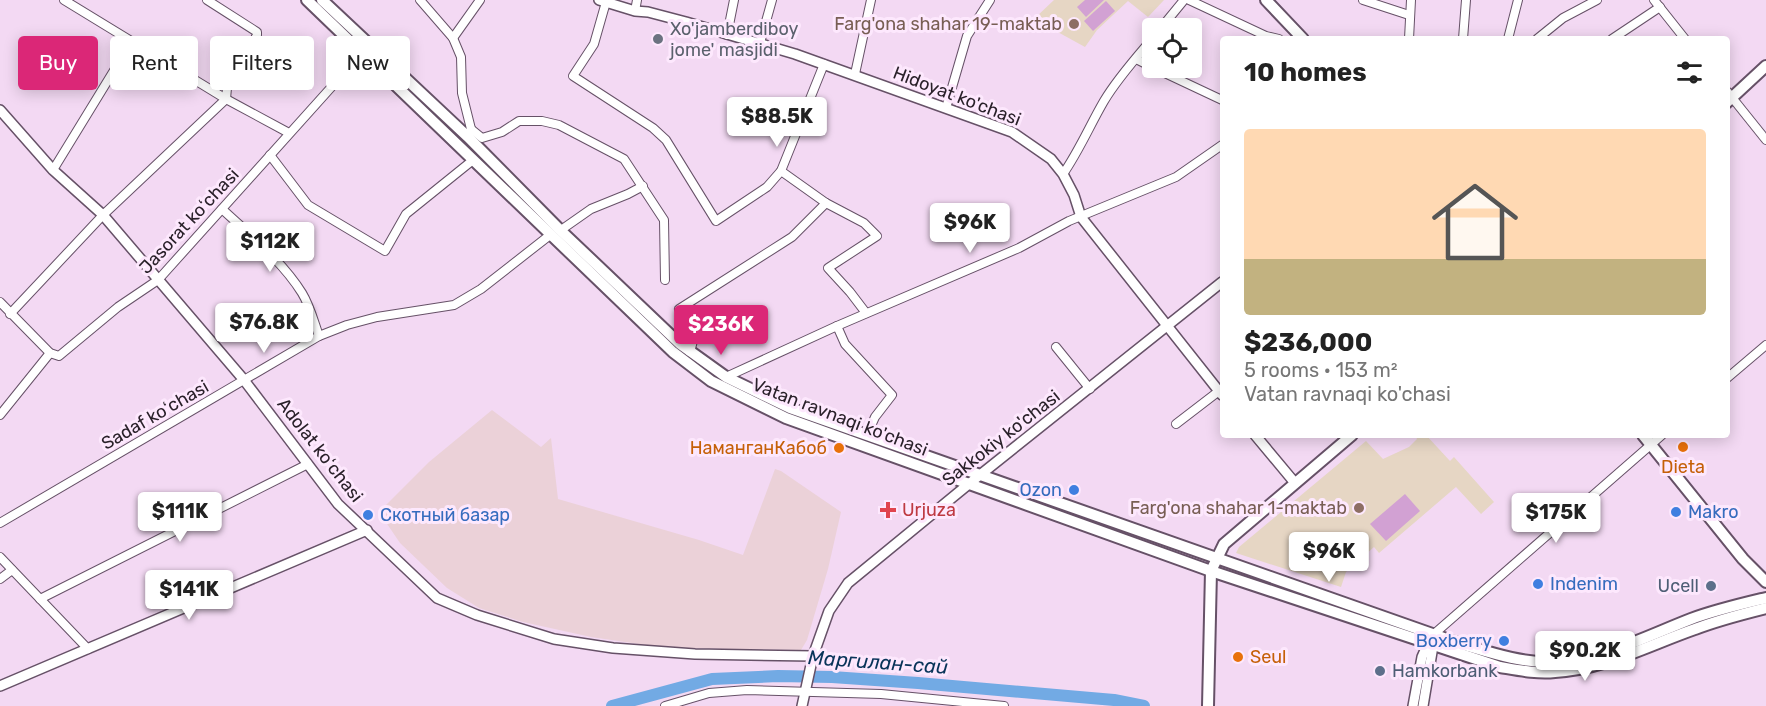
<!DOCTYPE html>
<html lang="en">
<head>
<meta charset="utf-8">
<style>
	:root { --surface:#fff; --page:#f2f2f2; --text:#222; --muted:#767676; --accent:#db2777 }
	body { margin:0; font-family:Rubik,sans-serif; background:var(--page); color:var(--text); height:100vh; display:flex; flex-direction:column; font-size:22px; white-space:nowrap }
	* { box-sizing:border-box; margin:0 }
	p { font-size:20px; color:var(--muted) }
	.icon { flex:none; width:33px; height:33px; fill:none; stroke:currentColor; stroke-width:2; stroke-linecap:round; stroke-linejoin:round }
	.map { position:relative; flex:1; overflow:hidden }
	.details { position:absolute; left:1220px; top:36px; width:510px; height:402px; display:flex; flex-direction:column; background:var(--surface); border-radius:6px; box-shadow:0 3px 15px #0003 }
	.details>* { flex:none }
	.hud { position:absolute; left:18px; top:36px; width:570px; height:54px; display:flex; gap:12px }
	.tools { position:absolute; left:1142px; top:18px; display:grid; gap:12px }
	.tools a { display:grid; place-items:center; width:60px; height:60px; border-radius:6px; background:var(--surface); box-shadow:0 3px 15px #0003; font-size:30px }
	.price { position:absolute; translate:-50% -51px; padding:0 14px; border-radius:6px; background:#fff; color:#222; font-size:20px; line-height:39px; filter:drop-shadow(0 2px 3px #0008) }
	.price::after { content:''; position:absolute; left:50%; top:36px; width:18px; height:14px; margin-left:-9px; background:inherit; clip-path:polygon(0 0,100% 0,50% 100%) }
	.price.selected { background:var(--accent); color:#fff }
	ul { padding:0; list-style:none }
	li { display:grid; align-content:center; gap:12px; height:318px; padding:0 24px }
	li span { display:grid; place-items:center; height:186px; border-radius:6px; color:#555 }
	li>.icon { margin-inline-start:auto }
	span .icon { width:108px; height:108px; fill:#fffc; stroke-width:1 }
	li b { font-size:26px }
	h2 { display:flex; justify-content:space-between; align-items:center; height:72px; padding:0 24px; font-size:26px }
	.chip { padding:0 21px; border-radius:6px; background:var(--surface); box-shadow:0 3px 15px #0003; font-size:21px; line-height:54px }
	.chip.selected { background:var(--accent); color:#fff }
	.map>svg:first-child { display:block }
</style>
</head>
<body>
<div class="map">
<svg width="1766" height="706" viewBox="0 0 1766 706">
	<rect width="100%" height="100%" fill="#f3d9f3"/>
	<!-- industrial -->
	<polygon fill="#ebd1d8" points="492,410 541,447 551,438 558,499 699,540 743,555 775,469 781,471 841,512 828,569 807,640 801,650 666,648 591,637 523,622 479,608 447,588 400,543 379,512 429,462"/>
	<!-- education -->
	<g fill="#e6d6c4">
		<polygon points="1054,0 1164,0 1148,17 1128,1 1097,30 1085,47 1034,19"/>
		<polygon points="1415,435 1426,435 1450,461 1454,457 1494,502 1481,514 1456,487 1379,553 1374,547 1346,572 1341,587 1236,553 1239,547 1366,441 1383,459 1409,447 1417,439"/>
	</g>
	<!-- green -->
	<g fill="#d2a1d3">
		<polygon points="1085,0 1104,0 1086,17 1077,7"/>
		<polygon points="1106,1 1115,11 1093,31 1084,21"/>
		<polygon points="1405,494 1420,511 1386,541 1370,524"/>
	</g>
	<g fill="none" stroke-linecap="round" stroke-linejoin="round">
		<!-- river -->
		<polyline stroke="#72aae4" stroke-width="12" points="612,706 712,679 778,676 832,677 918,683 1114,700 1144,706"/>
		<defs>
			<g id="minor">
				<polyline points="64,0 226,99 289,133"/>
				<polyline points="420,0 453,38 461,57 462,93 471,129 470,133"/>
				<polyline points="1189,0 1266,36 1279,39"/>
				<polyline points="1363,0 1409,15"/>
				<polyline points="1654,0 1685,39"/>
				<polyline points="606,2 594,44 573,76 653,128 666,140 716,221 767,187 781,171 824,64"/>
				<polyline points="635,11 637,0"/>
				<polyline points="1161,28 1184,0"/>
				<polyline points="727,35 734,0"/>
				<polyline points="453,38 480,0"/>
				<polyline points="1409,39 1411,0"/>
				<polyline points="1463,39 1466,0"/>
				<polyline points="1508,39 1518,0"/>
				<polyline points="1537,39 1563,18 1597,0"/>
				<polyline points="1612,39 1660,7"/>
				<polyline points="760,43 772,0"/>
				<polyline points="1136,59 1152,67"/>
				<polyline points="1154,68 1222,100"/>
				<polyline points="855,74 871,0"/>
				<polyline points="1726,90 1766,140"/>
				<polyline points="946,108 967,36 990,0"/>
				<polyline points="471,129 482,138 502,132 519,121 542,121 559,125 624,159 664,220 665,280"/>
				<polyline points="270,155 308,205 385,251 406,214 473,160"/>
				<polyline points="53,170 132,41"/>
				<polyline points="781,171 826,203 864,223 877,236 828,268 850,292 866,313"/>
				<path d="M 1063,174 C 1079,151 1090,125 1104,101 C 1117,79 1135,59 1152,39"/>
				<path d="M 222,209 C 250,235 282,261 302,293 C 310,306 314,322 319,336"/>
				<polyline points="561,230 591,209 628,194 643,186"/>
				<polyline points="0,302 50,353 59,356 118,307 158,280 362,53"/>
				<polyline points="10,314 103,215 226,99 227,88 257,35 257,32 207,0"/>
				<polyline points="837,326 845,344 892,395 875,417 867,435"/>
				<polyline points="1056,347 1090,389"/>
				<polyline points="690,352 693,341 679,309 792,237 826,203"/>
				<polyline points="726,377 837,326 1019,248 1069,221 1176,177 1222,145"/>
				<polyline points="1726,379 1766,345"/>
				<polyline points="0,415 50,353"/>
				<polyline points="1176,424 1219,391"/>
				<polyline points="0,523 319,336 347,325 377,317 454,305 481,289 550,235"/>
				<polyline points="0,557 88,649"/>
				<polyline points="0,579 12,570"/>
				<polyline points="40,599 308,464"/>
				<polyline points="1434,634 1662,435"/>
				<polyline points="665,706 709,693 747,690 881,694 1004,706"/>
			</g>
			<g id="tertiary">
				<polyline points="599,0 635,11 648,12 686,22 795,54 1012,132 1051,159 1063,174 1074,195 1081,217 1222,395"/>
				<polyline points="0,110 53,170 103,215 244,380 338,504 437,598 477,615 554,639 613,648 695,654 813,656"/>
				<polyline points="1255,435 1295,483"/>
				<polyline points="0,686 367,530"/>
				<polyline points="802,706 813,656 829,611 848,583 970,483 1222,282"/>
				<polyline points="1413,706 1422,657 1430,639"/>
				<polyline points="1423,706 1434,640"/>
			</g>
			<g id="secondary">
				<path d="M 307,0 L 673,352 L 711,381 L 786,418 L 1211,571 L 1500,667 C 1518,670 1537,674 1555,672 C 1605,669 1649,645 1695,629 C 1718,620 1742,614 1766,608"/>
				<path d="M 322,0 L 468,137 L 559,229 L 680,344 L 726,377 L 790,408 L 1458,643 C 1489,652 1519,663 1551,662 C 1600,661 1647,636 1691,619 C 1715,610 1741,604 1766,598"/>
				<polyline points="1266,0 1303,39"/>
				<polyline points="1726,103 1766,66"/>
				<polyline points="1643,435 1743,559 1766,582"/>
				<polyline points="1208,706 1211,571 1224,544 1352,435"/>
			</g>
		</defs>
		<!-- minor casing -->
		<use href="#minor" stroke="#665167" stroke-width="10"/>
		<!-- tertiary casing -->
		<use href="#tertiary" stroke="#665167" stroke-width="12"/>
		<!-- secondary casing -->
		<use href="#secondary" stroke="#665167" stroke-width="14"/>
		<!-- minor -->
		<use href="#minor" stroke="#fff" stroke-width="8"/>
		<!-- tertiary -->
		<use href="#tertiary" stroke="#fff" stroke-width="9"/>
		<!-- secondary -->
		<use href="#secondary" stroke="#fff" stroke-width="10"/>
	</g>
	<!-- markers -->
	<g fill="#8d6e63" stroke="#fde8fd" stroke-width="2">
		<circle cx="1074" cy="24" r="6"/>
		<circle cx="1359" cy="508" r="6"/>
	</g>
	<circle fill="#6b7280" stroke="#fde8fd" stroke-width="2" cx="658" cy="39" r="6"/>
	<g fill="#e8710a" stroke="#fde8fd" stroke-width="2">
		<circle cx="1683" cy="447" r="6"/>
		<circle cx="839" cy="448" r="6"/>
		<circle cx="1238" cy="657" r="6"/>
	</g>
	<g fill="#3f7fe0" stroke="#fde8fd" stroke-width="2">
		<circle cx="1074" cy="490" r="6"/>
		<circle cx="1676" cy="512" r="6"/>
		<circle cx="368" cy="515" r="6"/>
		<circle cx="1538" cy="584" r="6"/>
		<circle cx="1504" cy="641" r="6"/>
	</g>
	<path fill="#e0444e" stroke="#fde8fd" stroke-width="2" d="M885 501h6v6h6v6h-6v6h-6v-6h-6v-6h6z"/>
	<g fill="#5c6f8a" stroke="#fde8fd" stroke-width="2">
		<circle cx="1711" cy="586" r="6"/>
		<circle cx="1380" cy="671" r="6"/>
	</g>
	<g text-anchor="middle" stroke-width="6" stroke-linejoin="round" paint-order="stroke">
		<!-- education labels -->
		<g font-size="18" fill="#785e54" stroke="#fde8fd" text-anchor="end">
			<text x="1062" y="30">Farg'ona shahar 19-maktab</text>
			<text x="1347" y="514">Farg'ona shahar 1-maktab</text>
		</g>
		<!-- worship labels -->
		<g font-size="18" fill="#5b616d" stroke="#fde8fd" text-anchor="start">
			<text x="670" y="35">Xo'jamberdiboy<tspan x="670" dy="21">jome' masjidi</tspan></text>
		</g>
		<!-- street labels -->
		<g font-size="18" fill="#2a212a" stroke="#fde8fd">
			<text transform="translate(957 96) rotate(21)" y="6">Hidoyat ko'chasi</text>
			<text transform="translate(189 221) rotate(-47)" y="6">Jasorat koʻchasi</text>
			<text transform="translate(155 415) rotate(-30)" y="6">Sadaf koʻchasi</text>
			<text transform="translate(840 417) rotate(21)" y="6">Vatan ravnaqi ko'chasi</text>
			<text transform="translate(1001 438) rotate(-38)" y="6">Sakkokiy ko'chasi</text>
			<text transform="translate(320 450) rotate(52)" y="6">Adolat koʻchasi</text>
		</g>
		<!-- food labels -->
		<g font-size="18" fill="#c56008" stroke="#fde8fd" text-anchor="end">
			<text x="827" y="454">НаманганКабоб</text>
			<text x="1683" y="473" text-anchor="middle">Dieta</text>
			<text x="1250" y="663" text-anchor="start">Seul</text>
		</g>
		<!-- shop labels -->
		<g font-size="18" fill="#366cbe" stroke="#fde8fd" text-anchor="start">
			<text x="1062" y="496" text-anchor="end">Ozon</text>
			<text x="1688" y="518">Makro</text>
			<text x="380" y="521">Скотный базар</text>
			<text x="1550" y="590">Indenim</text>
			<text x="1492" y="647" text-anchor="end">Boxberry</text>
		</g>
		<!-- health labels -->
		<g font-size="18" fill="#be3a42" stroke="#fde8fd" text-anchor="start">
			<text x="902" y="516">Urjuza</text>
		</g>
		<!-- service labels -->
		<g font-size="18" fill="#4e5e75" stroke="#fde8fd" text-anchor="end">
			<text x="1699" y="592">Ucell</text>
			<text x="1392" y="677" text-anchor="start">Hamkorbank</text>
		</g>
		<!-- water labels -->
		<g font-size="20" font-style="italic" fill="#093459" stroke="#fde8fd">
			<text transform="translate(878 662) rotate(4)" y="7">Маргилан-сай</text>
		</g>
	</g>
</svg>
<div class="tools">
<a><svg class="icon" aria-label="locate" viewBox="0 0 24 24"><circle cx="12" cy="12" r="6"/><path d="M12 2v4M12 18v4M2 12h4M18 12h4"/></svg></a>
</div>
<b class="price" style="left:777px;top:148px">$88.5K</b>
<b class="price" style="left:970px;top:254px">$96K</b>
<b class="price" style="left:270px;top:273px">$112K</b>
<b class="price" style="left:264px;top:354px">$76.8K</b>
<b class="price selected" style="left:721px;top:356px">$236K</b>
<b class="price" style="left:180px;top:543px">$111K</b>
<b class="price" style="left:1556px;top:544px">$175K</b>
<b class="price" style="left:1329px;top:583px">$96K</b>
<b class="price" style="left:189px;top:621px">$141K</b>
<b class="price" style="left:1585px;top:682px">$90.2K</b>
<div class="hud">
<a class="chip selected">Buy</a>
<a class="chip">Rent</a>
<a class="chip">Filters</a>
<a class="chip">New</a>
</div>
<section class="details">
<h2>10 homes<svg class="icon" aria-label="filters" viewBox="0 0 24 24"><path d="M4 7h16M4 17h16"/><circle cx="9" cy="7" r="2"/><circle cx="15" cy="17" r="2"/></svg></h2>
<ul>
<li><span style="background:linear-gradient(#ffd9b3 70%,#c2b280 0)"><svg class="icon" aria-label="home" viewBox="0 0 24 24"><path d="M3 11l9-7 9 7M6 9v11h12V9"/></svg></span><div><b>$236,000</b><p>5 rooms · 153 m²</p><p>Vatan ravnaqi ko'chasi</p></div></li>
</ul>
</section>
</div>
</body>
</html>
